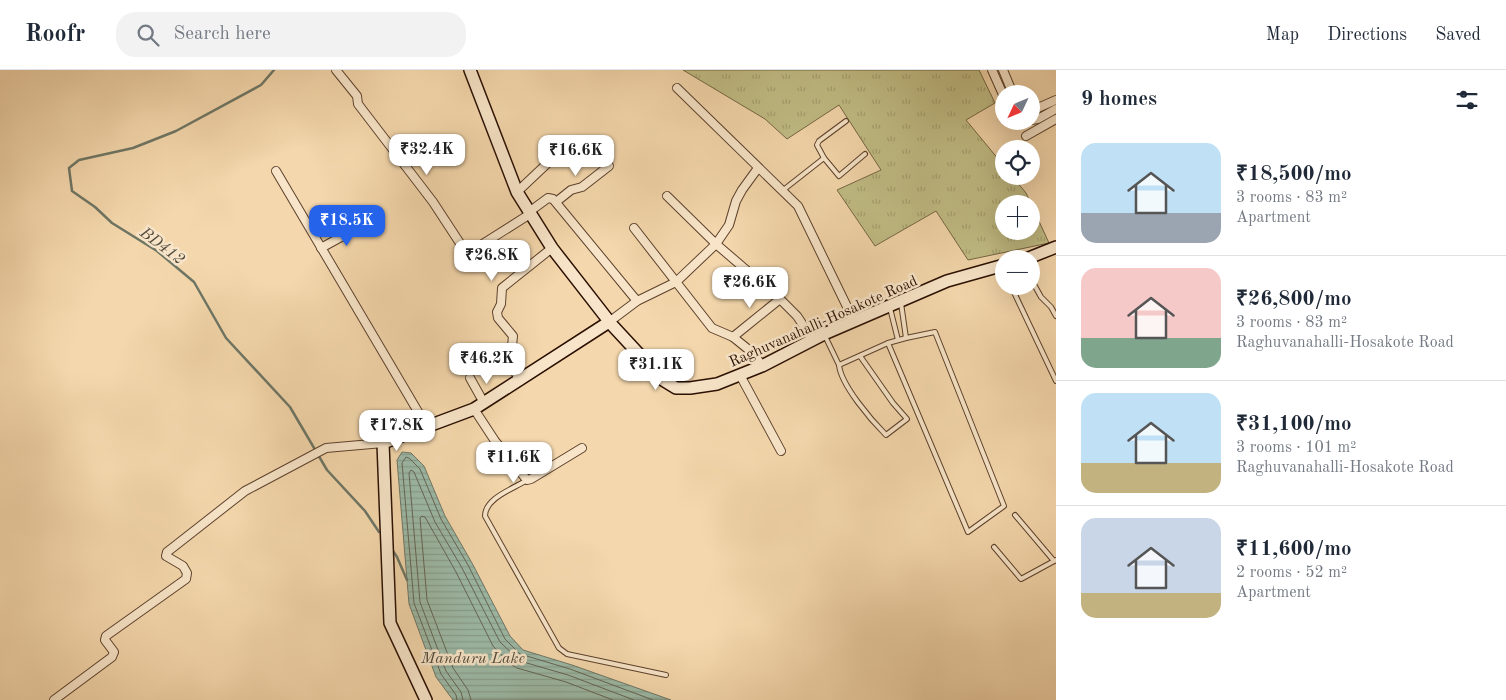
<!DOCTYPE html>
<html lang="en">
<head>
<meta charset="utf-8">
<style>
	:root { --surface:#fff; --page:#f2f2f3; --text:#1f2937; --muted:#747a83; --line:#e0e1e3; --accent:#2563eb }
	body { margin:0; font-family:"Old Standard TT",serif; background:var(--page); color:var(--text); height:100vh; display:flex; flex-direction:column; font-size:19px; white-space:nowrap }
	* { box-sizing:border-box; margin:0 }
	p { font-size:16px; color:var(--muted) }
	.icon { flex:none; width:28px; height:28px; fill:none; stroke:currentColor; stroke-width:2; stroke-linecap:round; stroke-linejoin:round }
	.map { position:relative; flex:1; overflow:hidden }
	.panel { display:flex; flex-direction:column; background:var(--surface); width:450px }
	.panel>* { flex:none }
	.needle { width:32px; rotate:226deg }
	.controls { position:absolute; left:995px; top:15px; display:grid; gap:10px }
	.controls a { display:grid; place-items:center; width:45px; height:45px; border-radius:50%; background:var(--surface); box-shadow:0 5px 20px #0002; font-size:25px }
	.price { position:absolute; translate:-50% -42px; padding:0 11px; border-radius:10px; background:#fff; color:#222; font-size:16px; line-height:32px; filter:drop-shadow(0 1px 2px #0008) }
	.price::after { content:''; position:absolute; left:50%; top:30px; width:15px; height:11px; margin-left:-8px; background:inherit; clip-path:polygon(0 0,100% 0,50% 100%) }
	.price.selected { background:var(--accent); color:#fff }
	ul { padding:0; list-style:none }
	li { display:flex; align-items:center; gap:15px; height:125px; padding:0 25px }
	li+li { border-top:1px solid var(--line) }
	li span { display:grid; place-items:center; flex:none; width:140px; height:100px; border-radius:15px; color:#555 }
	li>.icon { margin-inline-start:auto }
	span .icon { width:60px; height:60px; fill:#fffc; stroke-width:1 }
	li b { font-size:21px }
	h2 { display:flex; justify-content:space-between; align-items:center; height:60px; padding:0 25px; font-size:21px }
	header { display:flex; align-items:center; gap:30px; box-sizing:border-box; height:70px; padding:0 25px; background:var(--surface); border-bottom:1px solid var(--line) }
	header strong { font-size:24px }
	nav { display:flex; gap:28px; margin-inline-start:auto; font-size:18px }
	.search { width:350px; height:45px; background:var(--page); display:flex; align-items:center; gap:12px; box-sizing:border-box; padding:0 18px; border-radius:20px; color:var(--muted); font-size:19px }
	main { display:flex; flex:1; min-height:0 }
	.map>svg:first-child { display:block }
</style>
</head>
<body>
<header>
<strong>Roofr</strong>
<div class="search"><svg class="icon" aria-label="search" viewBox="0 0 24 24"><circle cx="10" cy="10" r="6"/><path d="M15 15l6 6"/></svg>Search here</div>
<nav><a>Map</a><a>Directions</a><a>Saved</a></nav>
</header>
<main>
<div class="map">
<svg width="1056" height="630" viewBox="0 0 1056 630">
	<defs>
		<pattern id="grass-tufts" width="24" height="20" patternUnits="userSpaceOnUse" patternTransform="scale(1.25)"><rect width="24" height="20" fill="#c1bd85"/><path d="M3 7l-1-3M5 7V3M7 7l1-3M15 17l-1-3M17 17v-4M19 17l1-3" fill="none" stroke="#a6a171"/></pattern>
		<pattern id="water-rules" width="6" height="5" patternUnits="userSpaceOnUse" patternTransform="scale(1.25)"><rect width="6" height="5" fill="#9cbaa7"/><path d="M0 2.5h6" fill="none" stroke="#879f8e"/></pattern>
	</defs>
	<rect width="100%" height="100%" fill="#f4d7ac"/>
	<filter id="stains"><feTurbulence type="fractalNoise" baseFrequency=".004" numOctaves="4"/><feColorMatrix values="0 0 0 0 .2 0 0 0 0 .09 0 0 0 0 .02 0 0 0 .5 -.17"/></filter>
	<radialGradient id="worn" r=".72"><stop offset=".6" stop-color="#630" stop-opacity="0"/><stop offset="1" stop-color="#630" stop-opacity=".3"/></radialGradient>
	<!-- grass -->
	<path fill="url(#grass-tufts)" stroke="#766644" fill-rule="evenodd" d="M 683,0 L 979,0 L 995,33 L 966,50 L 1004,96 L 1004,106 L 1012,106 L 1026,123 L 1049,173 L 968,190 L 936,141 L 875,176 L 837,120 L 881,100 L 839,35 L 787,69 L 765,49 ZM 1004,134 L 1031,134 L 1031,161 L 1004,161 Z"/>
	<!-- water -->
	<polygon fill="url(#water-rules)" stroke="#6e7665" points="402,382 411,383 424,396 445,446 472,493 510,566 523,580 572,595 671,630 453,630 436,607 409,534 397,390"/>
	<g fill="none" stroke-linecap="round" stroke-linejoin="round">
		<!-- shore -->
		<g stroke="#636454" stroke-width="1">
			<polyline points="457,630 456,625 441,604 414,533 402,393 406,387 409,388 420,399 441,449 468,495 505,569 520,584 570,599 653,630"/>
			<polyline points="463,630 461,622 446,601 420,532 409,403 411,400 414,402 435,452 462,498 500,572 520,591 568,605 634,630"/>
			<polyline points="471,630 468,620 453,598 427,530 420,448 422,446 425,447 456,502 493,576 510,594 517,598 566,612 613,630"/>
		</g>
		<!-- stream -->
		<g stroke="#6e7665" stroke-width="2.5">
			<polyline points="274,0 261,15 176,61 133,78 79,90 69,98 72,121 95,137 112,153 157,181 194,212 226,268 290,337 327,400 365,441 379,462"/>
			<polyline points="391,478 397,487 407,510"/>
		</g>
		<defs>
			<g id="service">
				<polyline points="846,51 819,71 817,75 824,88 839,106 865,84"/>
				<polyline points="782,121 824,88"/>
				<polyline points="1031,209 1041,227 1051,237 1056,246"/>
				<polyline points="1011,216 1056,311"/>
				<polyline points="890,238 898,270"/>
				<polyline points="825,266 839,295 888,273 906,268"/>
				<polyline points="888,273 968,462 1004,436 935,262 906,268 901,233"/>
				<path d="M 839,295 C 841,315 871,350 886,365 L 907,349 L 893,333 L 860,286"/>
				<path d="M 527,410 C 513,419 485,428 485,446 L 559,578 L 567,584 L 666,605"/>
				<polyline points="1015,445 1054,491"/>
				<polyline points="994,477 1021,509 1056,490"/>
			</g>
			<g id="minor">
				<polyline points="336,0 357,26 358,34 433,132 467,184 530,144"/>
				<polyline points="992,0 1004,27"/>
				<polyline points="1003,0 1013,24"/>
				<polyline points="677,18 798,136 854,251"/>
				<polyline points="1031,41 1056,30"/>
				<polyline points="1031,50 1038,49 1056,39"/>
				<polyline points="1026,66 1056,49"/>
				<polyline points="276,101 427,357"/>
				<polyline points="517,122 553,88"/>
				<polyline points="667,126 716,174 780,229 797,246 813,270"/>
				<polyline points="556,132 571,120 582,117 609,96"/>
				<polyline points="529,142 548,128 553,129 637,231"/>
				<polyline points="634,158 712,258 733,267 754,284 762,296"/>
				<polyline points="321,178 361,156"/>
				<polyline points="609,252 637,231 676,212 716,174 729,155 736,131 742,120 758,98"/>
				<polyline points="733,267 780,229"/>
				<polyline points="740,305 781,381"/>
				<polyline points="470,308 484,333"/>
				<polyline points="520,311 507,287 512,276 513,266 498,248 497,242 501,234 502,218 552,178"/>
				<polyline points="474,339 495,371 527,410 531,409 582,378"/>
				<polyline points="54,630 112,587 114,582 105,570 106,566 186,509 187,503 183,496 166,486 167,482 171,479 245,421 326,378 383,373"/>
			</g>
			<g id="secondary">
				<polyline points="470,0 517,122 552,178 612,255 663,310 676,318 690,318 717,314 762,296 824,264 947,211 1004,195"/>
				<polyline points="1026,189 1056,177"/>
				<polyline points="426,630 390,553 383,373 474,339 609,252"/>
			</g>
		</defs>
		<!-- service casing -->
		<use href="#service" stroke="#5c412c" stroke-width="6"/>
		<!-- minor casing -->
		<use href="#minor" stroke="#5c412c" stroke-width="10"/>
		<!-- secondary casing -->
		<use href="#secondary" stroke="#2a0f02" stroke-width="14"/>
		<!-- service -->
		<use href="#service" stroke="#f8e5c9" stroke-width="4"/>
		<!-- minor -->
		<use href="#minor" stroke="#f8e5c9" stroke-width="8"/>
		<!-- secondary -->
		<use href="#secondary" stroke="#f8e5c9" stroke-width="11"/>
	</g>
	<g text-anchor="middle" stroke-width="5" stroke-linejoin="round" paint-order="stroke">
		<!-- street labels -->
		<g font-size="15" fill="#2a0f02" stroke="#f8e5c9">
			<text transform="translate(823 251) rotate(-24)" y="5">Raghuvanahalli-Hosakote Road</text>
		</g>
		<!-- water labels -->
		<g font-size="16" font-style="italic" fill="#524b3c" stroke="#f8e5c9">
			<text transform="translate(163 175) rotate(37)" y="6">BD412</text>
			<text x="473" y="593">Manduru Lake</text>
		</g>
	</g>
	<rect width="100%" height="100%" filter="url(#stains)"/>
	<rect width="100%" height="100%" fill="url(#worn)"/>
</svg>
<div class="controls">
<a><svg class="needle" viewBox="-14 -14 28 28"><path d="M0-13l5 13h-10z" fill="#e53935"/><path d="M0 13l5-13h-10z" fill="#747a83"/></svg></a>
<a><svg class="icon" aria-label="locate" viewBox="0 0 24 24"><circle cx="12" cy="12" r="6"/><path d="M12 2v4M12 18v4M2 12h4M18 12h4"/></svg></a>
<a>+</a>
<a>−</a>
</div>
<b class="price" style="left:427px;top:106px">₹32.4K</b>
<b class="price" style="left:576px;top:107px">₹16.6K</b>
<b class="price selected" style="left:347px;top:177px">₹18.5K</b>
<b class="price" style="left:492px;top:212px">₹26.8K</b>
<b class="price" style="left:750px;top:239px">₹26.6K</b>
<b class="price" style="left:487px;top:315px">₹46.2K</b>
<b class="price" style="left:656px;top:321px">₹31.1K</b>
<b class="price" style="left:397px;top:382px">₹17.8K</b>
<b class="price" style="left:514px;top:414px">₹11.6K</b>
</div>
<section class="panel">
<h2>9 homes<svg class="icon" aria-label="filters" viewBox="0 0 24 24"><path d="M4 7h16M4 17h16"/><circle cx="9" cy="7" r="2"/><circle cx="15" cy="17" r="2"/></svg></h2>
<ul>
<li><span style="background:linear-gradient(#bfe0f5 70%,#9aa5b1 0)"><svg class="icon" aria-label="home" viewBox="0 0 24 24"><path d="M3 11l9-7 9 7M6 9v11h12V9"/></svg></span><div><b>₹18,500/mo</b><p>3 rooms · 83 m²</p><p>Apartment</p></div></li>
<li><span style="background:linear-gradient(#f6c9c9 70%,#7fa58c 0)"><svg class="icon" aria-label="home" viewBox="0 0 24 24"><path d="M3 11l9-7 9 7M6 9v11h12V9"/></svg></span><div><b>₹26,800/mo</b><p>3 rooms · 83 m²</p><p>Raghuvanahalli-Hosakote Road</p></div></li>
<li><span style="background:linear-gradient(#bfe0f5 70%,#c2b280 0)"><svg class="icon" aria-label="home" viewBox="0 0 24 24"><path d="M3 11l9-7 9 7M6 9v11h12V9"/></svg></span><div><b>₹31,100/mo</b><p>3 rooms · 101 m²</p><p>Raghuvanahalli-Hosakote Road</p></div></li>
<li><span style="background:linear-gradient(#c9d6e8 75%,#c2b280 0)"><svg class="icon" aria-label="home" viewBox="0 0 24 24"><path d="M3 11l9-7 9 7M6 9v11h12V9"/></svg></span><div><b>₹11,600/mo</b><p>2 rooms · 52 m²</p><p>Apartment</p></div></li>
</ul>
</section>
</main>
</body>
</html>
